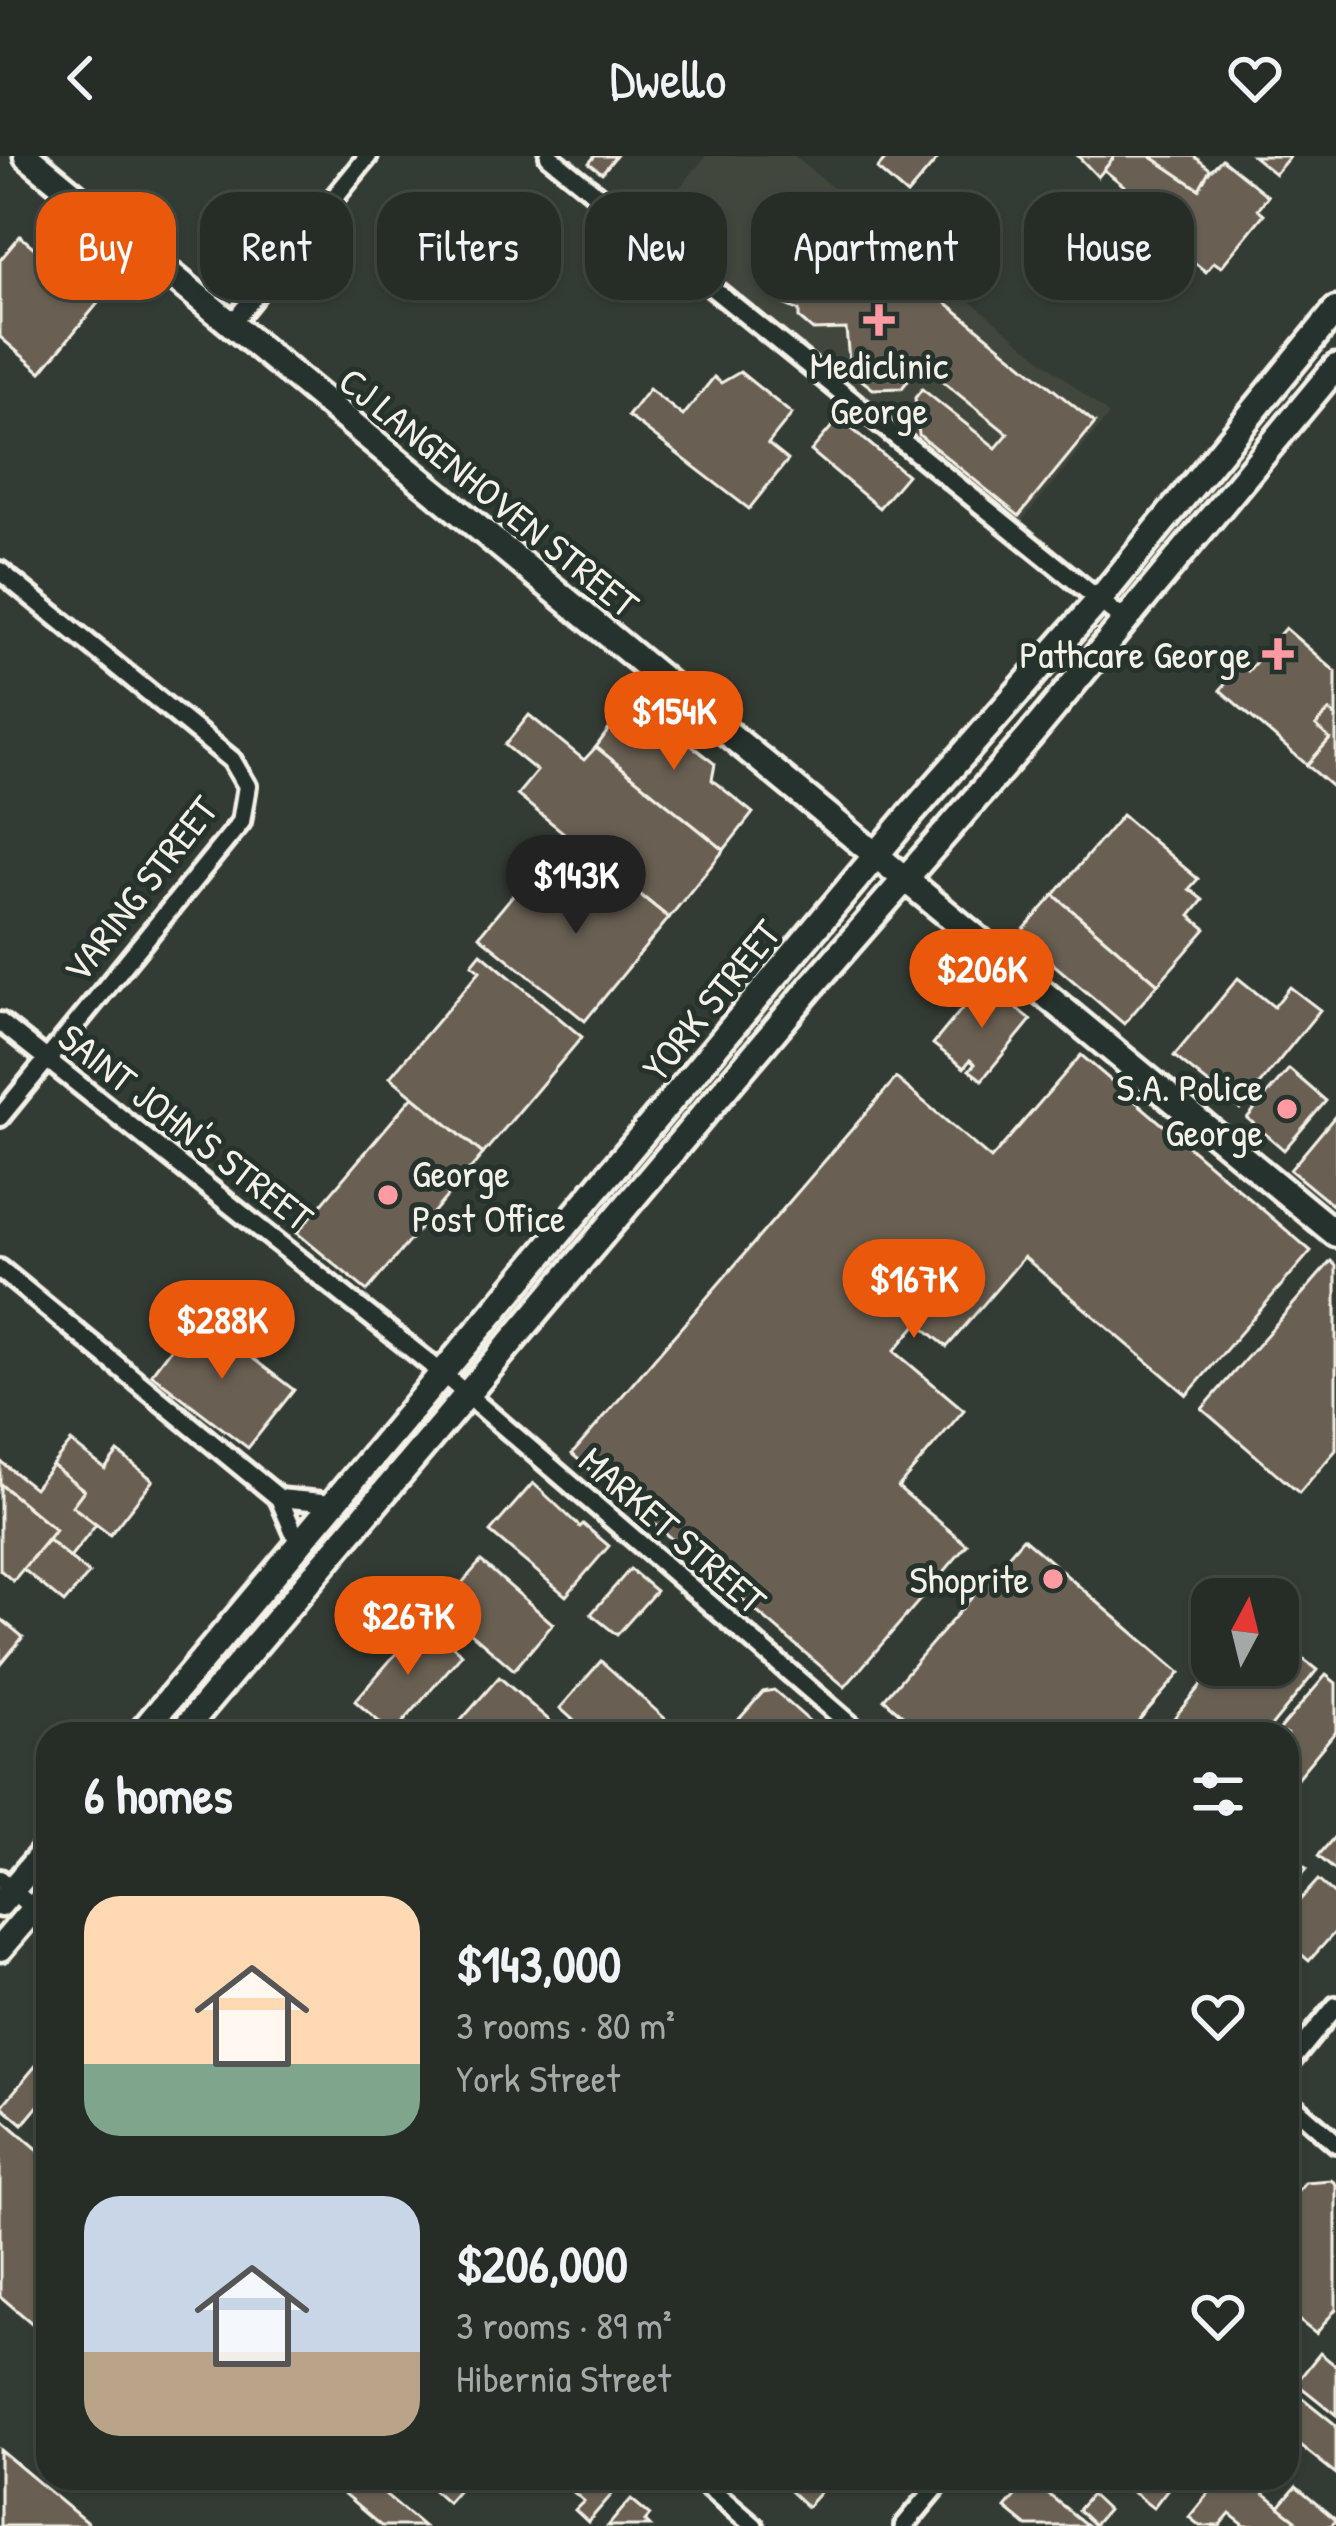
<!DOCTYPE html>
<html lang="en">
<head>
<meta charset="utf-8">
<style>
	:root { --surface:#262d27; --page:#2e352f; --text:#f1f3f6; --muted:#a4a8a7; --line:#424944; --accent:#ea580c }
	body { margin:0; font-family:"Patrick Hand",sans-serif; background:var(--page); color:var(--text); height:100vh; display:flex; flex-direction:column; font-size:45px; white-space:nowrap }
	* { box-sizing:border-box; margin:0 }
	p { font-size:39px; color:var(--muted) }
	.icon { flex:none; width:66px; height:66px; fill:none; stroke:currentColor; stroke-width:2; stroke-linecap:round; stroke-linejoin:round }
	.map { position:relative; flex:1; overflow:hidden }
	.sheet { position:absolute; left:36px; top:1566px; width:1263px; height:768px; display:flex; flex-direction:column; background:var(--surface); border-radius:36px; box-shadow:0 3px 9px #0004,0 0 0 3px var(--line) }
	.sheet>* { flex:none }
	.hud { position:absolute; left:36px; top:36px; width:1266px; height:108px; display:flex; gap:24px }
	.needle { width:78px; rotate:7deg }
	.tools { position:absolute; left:1191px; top:1422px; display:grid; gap:24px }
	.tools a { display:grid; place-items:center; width:108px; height:108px; border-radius:24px; background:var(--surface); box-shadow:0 3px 9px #0004,0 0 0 3px var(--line); font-size:60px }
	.price { position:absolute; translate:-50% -102px; padding:0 27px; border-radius:42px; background:var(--accent); color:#fff; font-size:39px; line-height:78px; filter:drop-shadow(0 3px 6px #0008) }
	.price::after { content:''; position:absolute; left:50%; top:72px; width:36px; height:27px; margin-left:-18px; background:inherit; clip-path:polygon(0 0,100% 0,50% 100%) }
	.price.on { background:#222; color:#fff }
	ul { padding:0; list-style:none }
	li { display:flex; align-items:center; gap:36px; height:300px; padding:0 48px }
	li span { display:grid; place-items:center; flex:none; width:336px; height:240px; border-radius:36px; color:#555 }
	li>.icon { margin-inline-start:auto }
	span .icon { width:144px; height:144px; fill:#fffc; stroke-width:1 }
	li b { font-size:51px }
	h2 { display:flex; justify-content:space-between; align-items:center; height:144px; padding:0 48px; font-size:51px }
	.tag { padding:0 42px; border-radius:36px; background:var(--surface); box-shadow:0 3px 9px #0004,0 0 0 3px var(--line); font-size:42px; line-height:108px }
	.tag.on { background:var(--accent); color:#fff }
	header { display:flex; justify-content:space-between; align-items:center; height:156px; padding:0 48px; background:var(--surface); font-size:54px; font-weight:600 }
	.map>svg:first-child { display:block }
</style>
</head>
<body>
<header><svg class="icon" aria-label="back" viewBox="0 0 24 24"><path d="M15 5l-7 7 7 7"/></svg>Dwello<svg class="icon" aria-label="heart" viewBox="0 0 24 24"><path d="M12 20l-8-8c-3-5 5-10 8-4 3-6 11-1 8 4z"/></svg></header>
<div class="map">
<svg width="1336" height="2370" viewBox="0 0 1336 2370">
	<rect width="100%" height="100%" fill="#333c34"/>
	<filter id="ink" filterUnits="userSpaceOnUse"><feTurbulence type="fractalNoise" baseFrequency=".00833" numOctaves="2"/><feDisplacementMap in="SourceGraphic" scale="24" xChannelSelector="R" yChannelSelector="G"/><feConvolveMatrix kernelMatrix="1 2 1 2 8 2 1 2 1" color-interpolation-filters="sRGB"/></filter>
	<g filter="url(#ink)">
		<!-- built -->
		<polygon fill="#43473d" points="706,0 794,0 1109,259 1017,371 649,69"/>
		<!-- building -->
		<g fill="#696052" stroke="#f4f1e8" stroke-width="3">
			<polygon points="595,0 616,0 602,17 589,7"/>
			<polygon points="888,0 940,0 907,39 877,13"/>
			<polygon points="1078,0 1115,0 1098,21"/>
			<polygon points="1115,0 1150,0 1199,33 1200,25 1222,3 1268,40 1258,53 1264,58 1221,111 1214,106 1206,116 1185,99 1192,91 1167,78 1174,69 1104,14"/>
			<polygon points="1150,0 1194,0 1210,13 1199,33"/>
			<polygon points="1253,0 1290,0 1275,18"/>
			<polygon points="20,80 99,146 41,216 0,181 0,104"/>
			<polygon points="918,124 1095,267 1019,360 919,279 915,242 922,233 996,292 1008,278 921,208 902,232 873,233 850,215 846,173 813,174 799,162 799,155 779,146 778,134"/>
			<polygon points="740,216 792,258 768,288 788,304 749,353 628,260 649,233 683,260 714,221 721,227"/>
			<polygon points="839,262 907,319 879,352 811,295"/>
			<polygon points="1285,472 1336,516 1336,561 1329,555 1316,570 1330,583 1307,609 1220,534 1242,509 1248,515"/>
			<polygon points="632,542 715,608 712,624 753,657 724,694 596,591"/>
			<polygon points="1329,555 1336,561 1336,634 1307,609 1330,583 1316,570"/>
			<polygon points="529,559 584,604 596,591 724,694 669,762 517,639 537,615 505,589"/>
			<polygon points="1122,659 1198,723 1189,733 1203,744 1190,760 1206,773 1158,828 1054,739"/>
			<polygon points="603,709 669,762 585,865 479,780 517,734 535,749 560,718 582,736"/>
			<polygon points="1054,739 1158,828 1124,868 1019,779"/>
			<polygon points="481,797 582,881 483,998 390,921 480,815 472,808"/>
			<polygon points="1238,822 1274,851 1290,831 1320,854 1240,953 1174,900"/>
			<polygon points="984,826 1031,864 982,924 969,914 975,908 970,904 964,912 933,888"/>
			<polygon points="1081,899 1311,1095 1187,1239 1024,1101 947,1191 918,1167 894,1195 964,1254 898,1331 967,1389 845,1531 572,1298 896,922 991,1003"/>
			<polygon points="1289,913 1326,945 1284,994 1247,962"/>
			<polygon points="413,940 483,998 367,1135 297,1077"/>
			<polygon points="1336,959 1336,1052 1290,1014"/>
			<polygon points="1331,1105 1336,1110 1336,1294 1299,1337 1202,1253"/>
			<polygon points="196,1159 294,1234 248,1292 151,1218"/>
			<polygon points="71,1286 105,1313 118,1296 153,1324 110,1379 72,1350 84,1334 52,1309"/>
			<polygon points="0,1305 34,1332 52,1309 84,1334 72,1350 96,1369 70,1402 48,1384 55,1374 0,1328"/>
			<polygon points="533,1327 580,1371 583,1368 609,1390 566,1440 490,1376"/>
			<polygon points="0,1328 55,1374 13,1425 0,1414"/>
			<polygon points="1023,1382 1180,1517 1127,1578 910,1578 916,1571 884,1543"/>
			<polygon points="48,1384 89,1418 64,1447 23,1413"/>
			<polygon points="481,1405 553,1468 514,1514 441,1451"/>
			<polygon points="630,1413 656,1435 617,1479 591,1458"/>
			<polygon points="0,1462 23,1481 0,1509"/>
			<polygon points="424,1465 462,1498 393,1578 355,1545"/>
			<polygon points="1278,1483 1317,1514 1265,1578 1161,1578 1217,1509 1278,1509"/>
			<polygon points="601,1505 680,1576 678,1578 589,1578 560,1552"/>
			<polygon points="1326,1519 1336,1527 1336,1575 1287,1634 1287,1578 1276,1578"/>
			<polygon points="499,1521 557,1571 550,1578 449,1578"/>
			<polygon points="774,1534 817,1572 812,1578 726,1578 763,1536"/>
			<polygon points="1336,1679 1336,1715 1318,1700"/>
			<polygon points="1287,1696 1307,1713 1288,1734 1300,1744 1318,1724 1336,1740 1336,1775 1309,1805 1287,1786"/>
			<polygon points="48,1895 48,1938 23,1968 2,1950"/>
			<polygon points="0,1961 48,2002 48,2181 0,2140"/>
			<polygon points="1331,2024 1336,2028 1336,2153 1316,2178 1287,2155 1287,2047 1305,2026"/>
			<polygon points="1320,2197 1336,2210 1336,2259 1296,2227"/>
			<polygon points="1290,2232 1336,2269 1336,2318 1287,2279"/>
			<polygon points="0,2294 91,2370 0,2370"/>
			<polygon points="324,2322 366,2322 423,2370 381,2370"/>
			<polygon points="420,2322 468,2322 447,2346"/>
			<polygon points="557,2322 626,2322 588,2366 575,2354 584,2345"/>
			<polygon points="776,2322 830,2322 831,2324 807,2351"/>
			<polygon points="1114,2322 1168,2322 1173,2326 1153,2352"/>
			<polygon points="1221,2322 1244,2322 1296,2364 1291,2370 1245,2370 1230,2358 1220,2370 1200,2370 1189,2361"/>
			<polygon points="1029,2323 1088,2370 1027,2370 1005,2352"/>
			<polygon points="1296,2331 1336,2364 1331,2370 1292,2369 1296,2364 1279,2351"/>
			<polygon points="1091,2339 1107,2354 1094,2369 1078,2354"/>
			<polygon points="631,2343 650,2359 645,2365 650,2370 608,2370"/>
		</g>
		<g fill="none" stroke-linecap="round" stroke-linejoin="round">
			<defs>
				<g id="street">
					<polyline points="549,0 1125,465"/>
					<polyline points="230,170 368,0"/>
					<polyline points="0,415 232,604 247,630 241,666 0,961"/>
					<polyline points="0,866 443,1218 861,1578"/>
					<polyline points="0,1113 279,1342 298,1386"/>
					<polyline points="279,1342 332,1347"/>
					<polyline points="0,1723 48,1766"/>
					<polyline points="1287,1910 1336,1850"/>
					<polyline points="1287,1944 1336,1987"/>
					<polyline points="698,2322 754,2370"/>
					<polyline points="904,2370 944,2322"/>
				</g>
				<g id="secondary">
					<polyline points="27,0 1336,1078"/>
					<polyline points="140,1578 909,660 1100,443 1336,154"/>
					<polyline points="180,1578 818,823 1029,581 1336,211"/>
					<polyline points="0,1748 48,1691"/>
					<polyline points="0,1792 48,1736"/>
				</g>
			</defs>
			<!-- street casing -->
			<use href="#street" stroke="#f4f1e8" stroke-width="26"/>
			<!-- secondary casing -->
			<use href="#secondary" stroke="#f4f1e8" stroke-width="33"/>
			<!-- street -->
			<use href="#street" stroke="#26332d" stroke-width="16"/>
			<!-- secondary -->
			<use href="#secondary" stroke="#26332d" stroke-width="24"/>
		</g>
	</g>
	<!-- markers -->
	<g fill="#ff9aa2" stroke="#26332d" stroke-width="4.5">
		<path d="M873 146h12v12h12v12h-12v12h-12v-12h-12v-12h12z"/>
		<path d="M1272 480h12v12h12v12h-12v12h-12v-12h-12v-12h12z"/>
		<circle cx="1287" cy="953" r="12"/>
		<circle cx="388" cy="1039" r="12"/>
		<circle cx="1053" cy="1423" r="12"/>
	</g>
	<g text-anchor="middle" stroke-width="10" stroke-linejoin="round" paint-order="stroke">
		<!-- poi labels -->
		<g font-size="39" fill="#f4f1e8" stroke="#26332d" text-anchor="end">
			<text x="879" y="223" text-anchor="middle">Mediclinic<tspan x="879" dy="45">George</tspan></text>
			<text x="1251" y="512">Pathcare George</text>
			<text x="1263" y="945">S.A. Police<tspan x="1263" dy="45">George</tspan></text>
			<text x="412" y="1031" text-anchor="start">George<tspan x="412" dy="45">Post Office</tspan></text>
			<text x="1029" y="1437">Shoprite</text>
		</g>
		<!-- street labels -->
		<g font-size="39" fill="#f4f1e8" stroke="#26332d">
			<text transform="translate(489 336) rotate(39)" y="14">CJ LANGENHOVEN STREET</text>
			<text transform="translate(140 733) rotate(-52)" y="14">VARING STREET</text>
			<text transform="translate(711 844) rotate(-51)" y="14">YORK STREET</text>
			<text transform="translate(186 971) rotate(38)" y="14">SAINT JOHN'S STREET</text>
			<text transform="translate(673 1374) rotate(41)" y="14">MARKET STREET</text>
		</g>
	</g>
</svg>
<div class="tools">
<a><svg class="needle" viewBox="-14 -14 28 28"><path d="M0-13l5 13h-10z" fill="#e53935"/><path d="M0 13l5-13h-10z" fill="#a4a8a7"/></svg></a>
</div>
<b class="price" style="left:674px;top:617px">$154K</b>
<b class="price on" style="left:576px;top:781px">$143K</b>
<b class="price" style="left:982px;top:875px">$206K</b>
<b class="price" style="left:914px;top:1185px">$167K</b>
<b class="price" style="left:222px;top:1226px">$288K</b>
<b class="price" style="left:408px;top:1522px">$267K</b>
<div class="hud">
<a class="tag on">Buy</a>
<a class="tag">Rent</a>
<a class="tag">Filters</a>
<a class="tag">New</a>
<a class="tag">Apartment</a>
<a class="tag">House</a>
</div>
<section class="sheet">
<h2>6 homes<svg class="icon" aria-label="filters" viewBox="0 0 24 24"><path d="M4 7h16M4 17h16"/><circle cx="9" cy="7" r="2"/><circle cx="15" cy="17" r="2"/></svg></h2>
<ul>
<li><span style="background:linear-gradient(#ffd9b3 70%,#7fa58c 0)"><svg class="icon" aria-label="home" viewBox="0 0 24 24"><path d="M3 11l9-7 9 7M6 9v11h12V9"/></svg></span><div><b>$143,000</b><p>3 rooms · 80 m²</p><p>York Street</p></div><svg class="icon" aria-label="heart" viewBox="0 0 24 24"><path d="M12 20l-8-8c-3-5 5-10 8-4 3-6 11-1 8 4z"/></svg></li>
<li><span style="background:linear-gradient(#c9d6e8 65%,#b9a48a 0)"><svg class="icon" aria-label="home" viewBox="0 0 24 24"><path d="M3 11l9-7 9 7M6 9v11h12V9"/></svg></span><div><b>$206,000</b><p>3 rooms · 89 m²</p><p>Hibernia Street</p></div><svg class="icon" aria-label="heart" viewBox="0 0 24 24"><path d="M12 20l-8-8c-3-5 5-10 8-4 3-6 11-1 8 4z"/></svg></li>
</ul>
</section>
</div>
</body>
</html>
